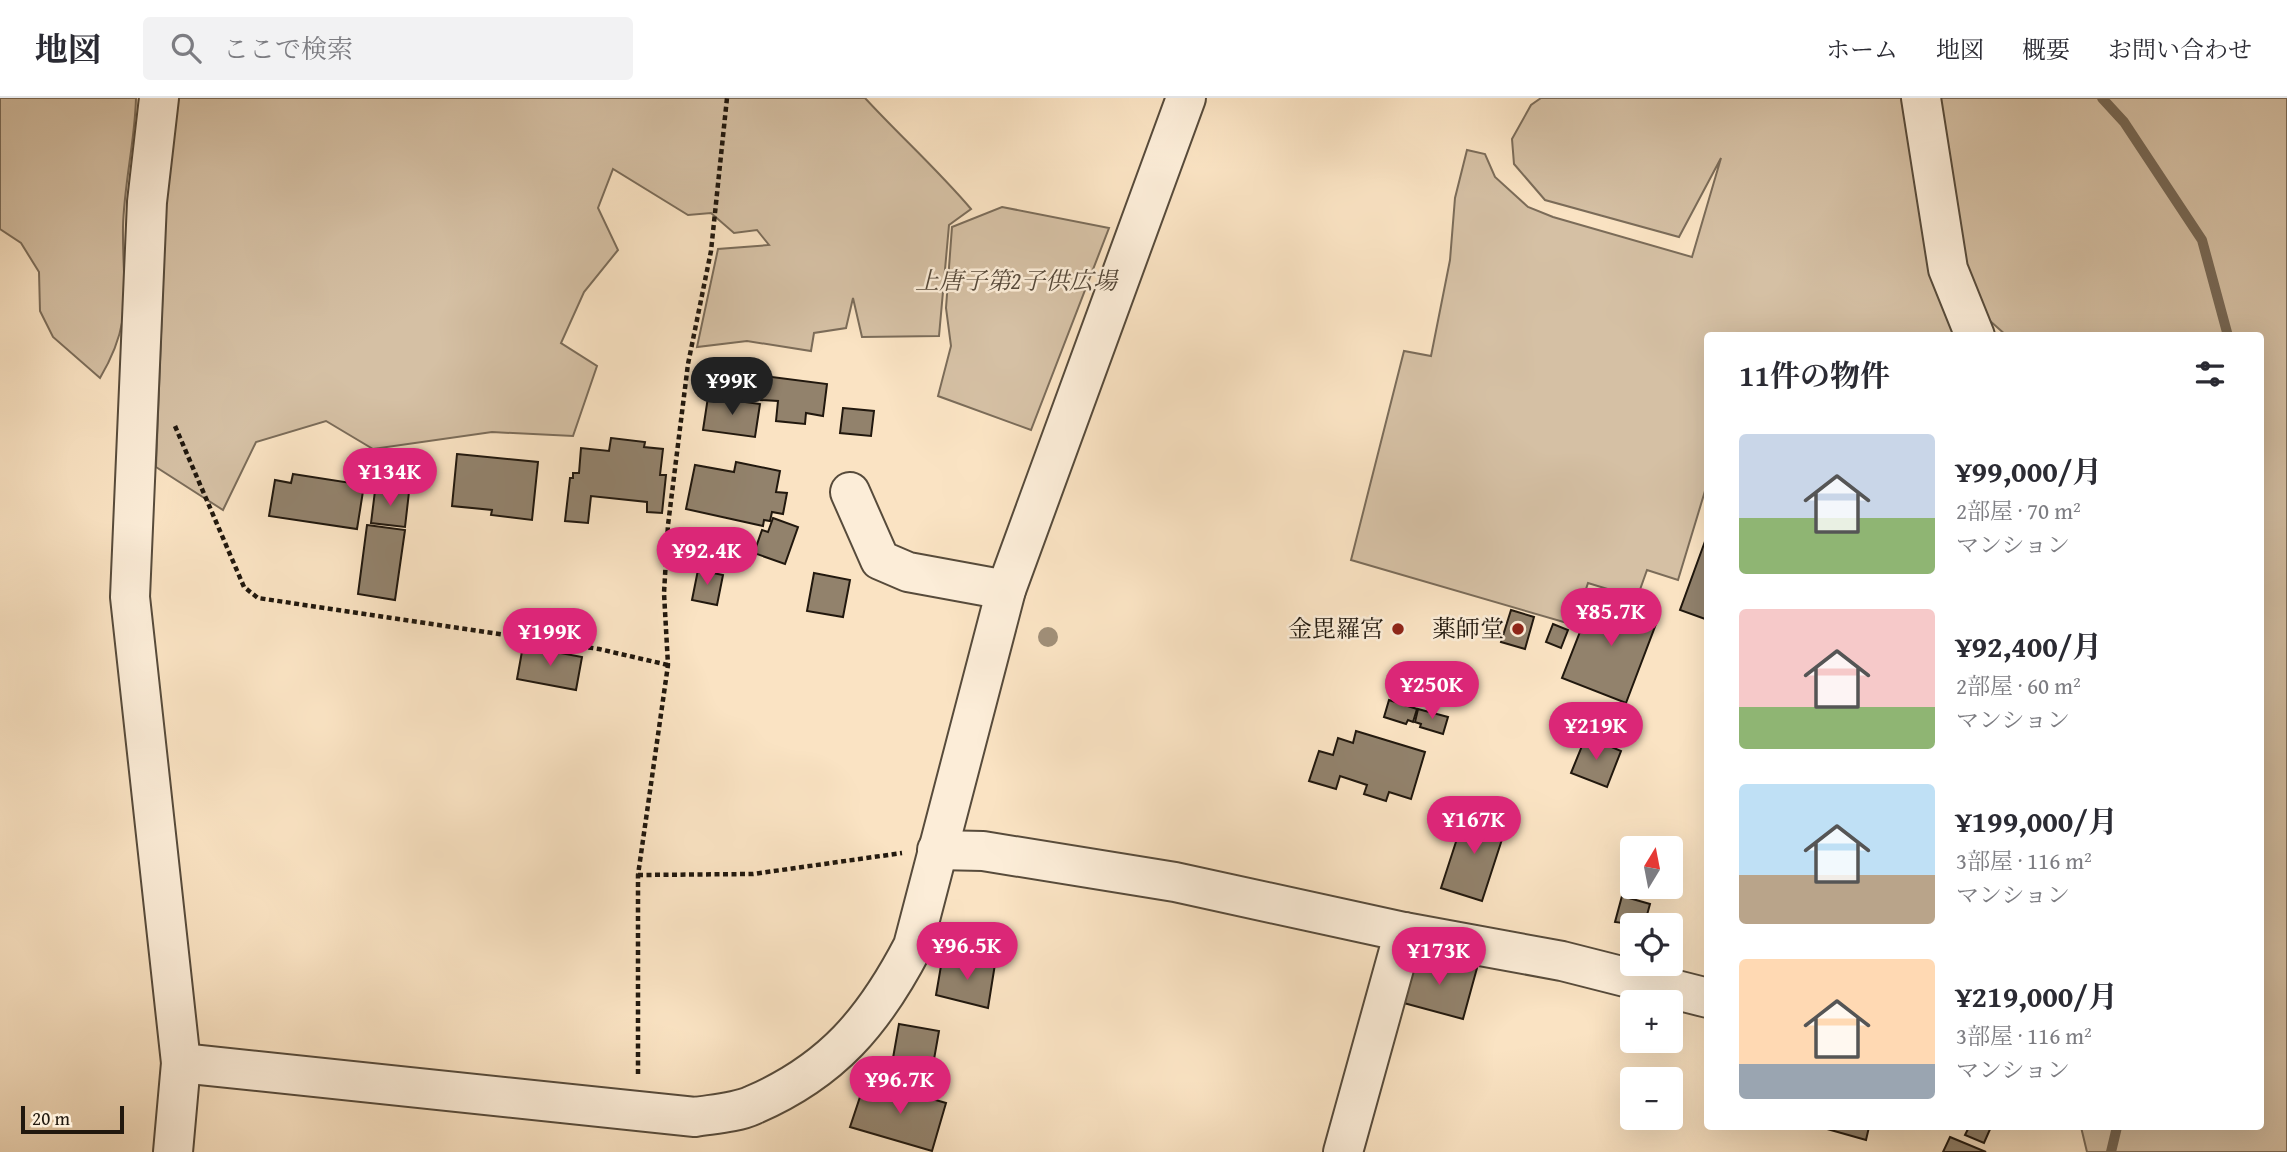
<!DOCTYPE html>
<html lang="ja">
<head>
<meta charset="utf-8">
<style>
	:root { --surface:#fff; --page:#f2f2f3; --text:#2b2b33; --muted:#7c7c81; --line:#e1e1e2; --accent:#db2777 }
	body { margin:0; font-family:"Gentium Book Plus","Noto Serif JP",serif; background:var(--page); color:var(--text); height:100vh; display:flex; flex-direction:column; font-size:26px; white-space:nowrap }
	* { box-sizing:border-box; margin:0 }
	p { font-size:23px; color:var(--muted) }
	.icon { flex:none; width:38px; height:38px; fill:none; stroke:currentColor; stroke-width:2; stroke-linecap:round; stroke-linejoin:round }
	.map { position:relative; flex:1; overflow:hidden }
	.drawer { position:absolute; left:1704px; top:234px; width:560px; height:798px; display:flex; flex-direction:column; background:var(--surface); border-radius:7px; box-shadow:0 7px 28px #0002 }
	.drawer>* { flex:none }
	.needle { width:46px; rotate:10deg }
	.buttons { position:absolute; left:1620px; top:738px; display:grid; gap:14px }
	.buttons a { display:grid; place-items:center; width:63px; height:63px; border-radius:7px; background:var(--surface); box-shadow:0 7px 28px #0002; font-size:35px }
	.scale { position:absolute; left:21px; bottom:18px; width:103px; box-sizing:border-box; padding-left:7px; border:4px solid #21180e; border-top:0; font-size:19px; line-height:24px; white-space:nowrap; color:#21180e; -webkit-text-stroke:5px #fcedd8; paint-order:stroke }
	.price { position:absolute; translate:-50% -60px; padding:0 16px; border-radius:24px; background:var(--accent); color:#fff; font-size:23px; line-height:46px; filter:drop-shadow(0 2px 4px #0008) }
	.price::after { content:''; position:absolute; left:50%; top:42px; width:21px; height:16px; margin-left:-10px; background:inherit; clip-path:polygon(0 0,100% 0,50% 100%) }
	.price.active { background:#222; color:#fff }
	ul { padding:0; list-style:none }
	li { display:flex; align-items:center; gap:21px; height:175px; padding:0 35px }
	li span { display:grid; place-items:center; flex:none; width:196px; height:140px; border-radius:7px; color:#555 }
	li>.icon { margin-inline-start:auto }
	span .icon { width:84px; height:84px; fill:#fffc; stroke-width:1 }
	li b { font-size:30px }
	h2 { display:flex; justify-content:space-between; align-items:center; height:84px; padding:0 35px; font-size:30px }
	header { display:flex; align-items:center; gap:42px; box-sizing:border-box; height:98px; padding:0 35px; background:var(--surface); border-bottom:2px solid var(--line) }
	header strong { font-size:33px }
	nav { display:flex; gap:38px; margin-inline-start:auto; font-size:24px }
	.search { width:490px; height:63px; background:var(--page); display:flex; align-items:center; gap:18px; box-sizing:border-box; padding:0 24px; border-radius:7px; color:var(--muted); font-size:26px }
	.map>svg:first-child { display:block }
</style>
</head>
<body>
<header>
<strong>地図</strong>
<div class="search"><svg class="icon" aria-label="search" viewBox="0 0 24 24"><circle cx="10" cy="10" r="6"/><path d="M15 15l6 6"/></svg>ここで検索</div>
<nav><a>ホーム</a><a>地図</a><a>概要</a><a>お問い合わせ</a></nav>
</header>
<div class="map">
<svg width="2287" height="1054" viewBox="0 0 2287 1054">
	<rect width="100%" height="100%" fill="#fae3c3"/>
	<filter id="stains"><feTurbulence type="fractalNoise" baseFrequency=".00286" numOctaves="4"/><feColorMatrix values="0 0 0 0 .2 0 0 0 0 .09 0 0 0 0 .02 0 0 0 .5 -.17"/></filter>
	<radialGradient id="worn" r=".72"><stop offset=".6" stop-color="#630" stop-opacity="0"/><stop offset="1" stop-color="#630" stop-opacity=".3"/></radialGradient>
	<!-- green -->
	<g fill="#d5c0a4" stroke="#7b6c59" stroke-width="2">
		<path d="M 0,0 L 136,0 C 135,43 124,86 123,129 C 122,193 135,221 100,280 L 53,239 L 40,213 L 39,174 L 21,145 L 0,131 Z"/>
		<path d="M 170,0 L 865,0 C 900,38 938,72 971,111 L 949,127 L 939,238 L 862,239 L 853,200 L 846,230 L 814,235 L 811,253 L 747,243 L 697,249 L 718,151 L 769,147 L 757,132 L 734,135 L 711,115 L 688,117 L 613,71 L 598,110 L 618,152 L 584,194 L 561,245 L 597,268 L 573,338 L 492,334 L 373,351 L 326,323 L 256,344 L 223,412 L 156,369 Z"/>
		<polygon points="1541,0 2287,0 2287,1054 2087,1054 2081,1029 2261,1029 2261,238 2007,238 1971,206 1962,238 1708,238 1708,383 1678,482 1647,472 1637,500 1588,485 1574,527 1351,462 1404,253 1431,258 1450,162 1455,100 1467,52 1485,56 1495,79 1528,109 1553,119 1692,159 1721,60 1679,139 1545,102 1514,66 1512,41 1531,7"/>
		<polygon points="1002,109 1109,130 1031,332 938,298 951,248 946,210 952,129"/>
	</g>
	<g fill="none" stroke-linecap="round" stroke-linejoin="round">
		<!-- stream -->
		<g stroke="#776855" stroke-width="10">
			<polyline points="2102,0 2124,24 2202,142 2228,238"/>
			<polyline points="2111,1054 2117,1029"/>
		</g>
	</g>
	<!-- building -->
	<g fill="#92826c" stroke="#21180e" stroke-width="2">
		<polygon points="764,278 827,286 823,318 806,315 805,326 776,323 778,303 761,302"/>
		<polygon points="708,299 760,306 755,339 703,332"/>
		<polygon points="843,310 874,313 871,338 840,335"/>
		<polygon points="611,340 645,344 644,349 663,351 660,377 666,377 662,415 647,414 647,404 591,398 588,425 565,423 570,380 573,380 573,375 579,375 581,350 609,353"/>
		<polygon points="457,356 538,364 532,422 491,417 492,412 452,408"/>
		<polygon points="736,364 780,373 776,394 787,395 783,416 772,414 770,423 764,422 763,428 686,411 695,367 734,374"/>
		<polygon points="293,376 364,387 357,431 269,418 275,382 291,385"/>
		<polygon points="380,391 409,394 405,429 371,425 375,393 379,394"/>
		<polygon points="773,420 798,429 785,466 754,455 762,432 768,434"/>
		<polygon points="367,427 405,432 395,502 358,496"/>
		<polygon points="1708,435 1708,522 1680,512"/>
		<polygon points="698,472 723,477 717,507 692,502"/>
		<polygon points="814,475 850,482 843,519 807,513"/>
		<polygon points="1601,496 1659,518 1626,605 1562,580 1594,498 1600,500"/>
		<polygon points="1511,512 1534,519 1525,551 1501,544"/>
		<polygon points="1553,526 1568,532 1561,550 1546,544"/>
		<polygon points="523,548 582,559 576,592 517,581"/>
		<polygon points="1389,602 1417,611 1413,624 1408,622 1406,626 1384,619"/>
		<polygon points="1418,611 1448,619 1443,636 1420,629 1421,626 1415,624"/>
		<polygon points="1356,633 1425,654 1411,701 1389,694 1386,703 1364,696 1367,687 1340,678 1336,691 1309,683 1319,653 1333,657 1338,640 1353,645"/>
		<polygon points="1586,638 1621,653 1607,689 1571,675"/>
		<polygon points="1466,713 1507,726 1482,803 1441,790"/>
		<polygon points="1622,798 1650,806 1644,828 1615,824"/>
		<polygon points="1412,861 1438,869 1444,862 1477,870 1463,921 1400,904"/>
		<polygon points="942,862 969,867 970,862 995,866 988,910 936,897"/>
		<polygon points="899,926 939,933 933,967 893,960"/>
		<polygon points="873,984 946,1005 932,1053 850,1029 860,999 867,1001"/>
		<polygon points="1820,1029 1869,1029 1866,1042"/>
		<polygon points="1969,1029 1991,1029 1984,1045 1965,1037"/>
		<polygon points="1950,1039 1986,1054 1943,1054"/>
	</g>
	<g fill="none" stroke-linecap="round" stroke-linejoin="round">
		<defs>
			<g id="minor">
				<polyline points="159,0 147,104 130,499 181,965 173,1054"/>
				<polyline points="1921,0 1948,171 1975,238"/>
				<polyline points="850,394 880,462 908,474 1006,492"/>
				<polyline points="937,752 983,753 1175,784 1404,834 1562,863 1708,900"/>
				<path d="M 181,965 L 695,1019 C 713,1016 736,1015 753,1007 C 832,973 874,923 913,848 L 1006,492 L 1186,0"/>
				<polyline points="1343,1054 1404,834"/>
			</g>
		</defs>
		<!-- minor casing -->
		<use href="#minor" stroke="#574b3b" stroke-width="42"/>
		<!-- path -->
		<g stroke="#21180e" stroke-width="4.5" stroke-dasharray="5 3.5" stroke-linecap="butt">
			<polyline points="175,328 244,489 258,500 599,551 668,567"/>
			<polyline points="638,777 753,776 902,755"/>
			<polyline points="638,976 638,777 668,567 664,495 668,427 688,266 711,153 727,0"/>
		</g>
		<!-- minor -->
		<use href="#minor" stroke="#fcedd8" stroke-width="38"/>
	</g>
	<!-- trees -->
	<circle fill="#a08f78" cx="1048" cy="539" r="10"/>
	<!-- markers -->
	<g fill="#8f2418" stroke="#fcedd8" stroke-width="2.5">
		<circle cx="1398" cy="531" r="7"/>
		<circle cx="1518" cy="531" r="7"/>
	</g>
	<g text-anchor="middle" stroke-width="5" stroke-linejoin="round" paint-order="stroke">
		<!-- park labels -->
		<g font-size="24" font-style="italic" fill="#574a3b" stroke="#fcedd8">
			<text x="1016" y="191">上唐子第2子供広場</text>
		</g>
		<!-- poi labels -->
		<g font-size="24" fill="#21180e" stroke="#fcedd8" text-anchor="end">
			<text x="1384" y="539">金毘羅宮</text>
			<text x="1504" y="539">薬師堂</text>
		</g>
	</g>
	<rect width="100%" height="100%" filter="url(#stains)"/>
	<rect width="100%" height="100%" fill="url(#worn)"/>
</svg>
<div class="buttons">
<a><svg class="needle" viewBox="-14 -14 28 28"><path d="M0-13l5 13h-10z" fill="#e53935"/><path d="M0 13l5-13h-10z" fill="#7c7c81"/></svg></a>
<a><svg class="icon" aria-label="locate" viewBox="0 0 24 24"><circle cx="12" cy="12" r="6"/><path d="M12 2v4M12 18v4M2 12h4M18 12h4"/></svg></a>
<a>+</a>
<a>−</a>
</div>
<div class="scale">20 m</div>
<b class="price active" style="left:732px;top:319px">¥99K</b>
<b class="price" style="left:390px;top:410px">¥134K</b>
<b class="price" style="left:707px;top:489px">¥92.4K</b>
<b class="price" style="left:1611px;top:550px">¥85.7K</b>
<b class="price" style="left:550px;top:570px">¥199K</b>
<b class="price" style="left:1432px;top:623px">¥250K</b>
<b class="price" style="left:1596px;top:664px">¥219K</b>
<b class="price" style="left:1474px;top:758px">¥167K</b>
<b class="price" style="left:967px;top:884px">¥96.5K</b>
<b class="price" style="left:1439px;top:889px">¥173K</b>
<b class="price" style="left:900px;top:1018px">¥96.7K</b>
<section class="drawer">
<h2>11件の物件<svg class="icon" aria-label="filters" viewBox="0 0 24 24"><path d="M4 7h16M4 17h16"/><circle cx="9" cy="7" r="2"/><circle cx="15" cy="17" r="2"/></svg></h2>
<ul>
<li><span style="background:linear-gradient(#c9d6e8 60%,#8fb573 0)"><svg class="icon" aria-label="home" viewBox="0 0 24 24"><path d="M3 11l9-7 9 7M6 9v11h12V9"/></svg></span><div><b>¥99,000/月</b><p>2部屋 · 70 m²</p><p>マンション</p></div></li>
<li><span style="background:linear-gradient(#f6c9c9 70%,#8fb573 0)"><svg class="icon" aria-label="home" viewBox="0 0 24 24"><path d="M3 11l9-7 9 7M6 9v11h12V9"/></svg></span><div><b>¥92,400/月</b><p>2部屋 · 60 m²</p><p>マンション</p></div></li>
<li><span style="background:linear-gradient(#bfe0f5 65%,#b9a48a 0)"><svg class="icon" aria-label="home" viewBox="0 0 24 24"><path d="M3 11l9-7 9 7M6 9v11h12V9"/></svg></span><div><b>¥199,000/月</b><p>3部屋 · 116 m²</p><p>マンション</p></div></li>
<li><span style="background:linear-gradient(#ffd9b3 75%,#9aa5b1 0)"><svg class="icon" aria-label="home" viewBox="0 0 24 24"><path d="M3 11l9-7 9 7M6 9v11h12V9"/></svg></span><div><b>¥219,000/月</b><p>3部屋 · 116 m²</p><p>マンション</p></div></li>
</ul>
</section>
</div>
</body>
</html>
